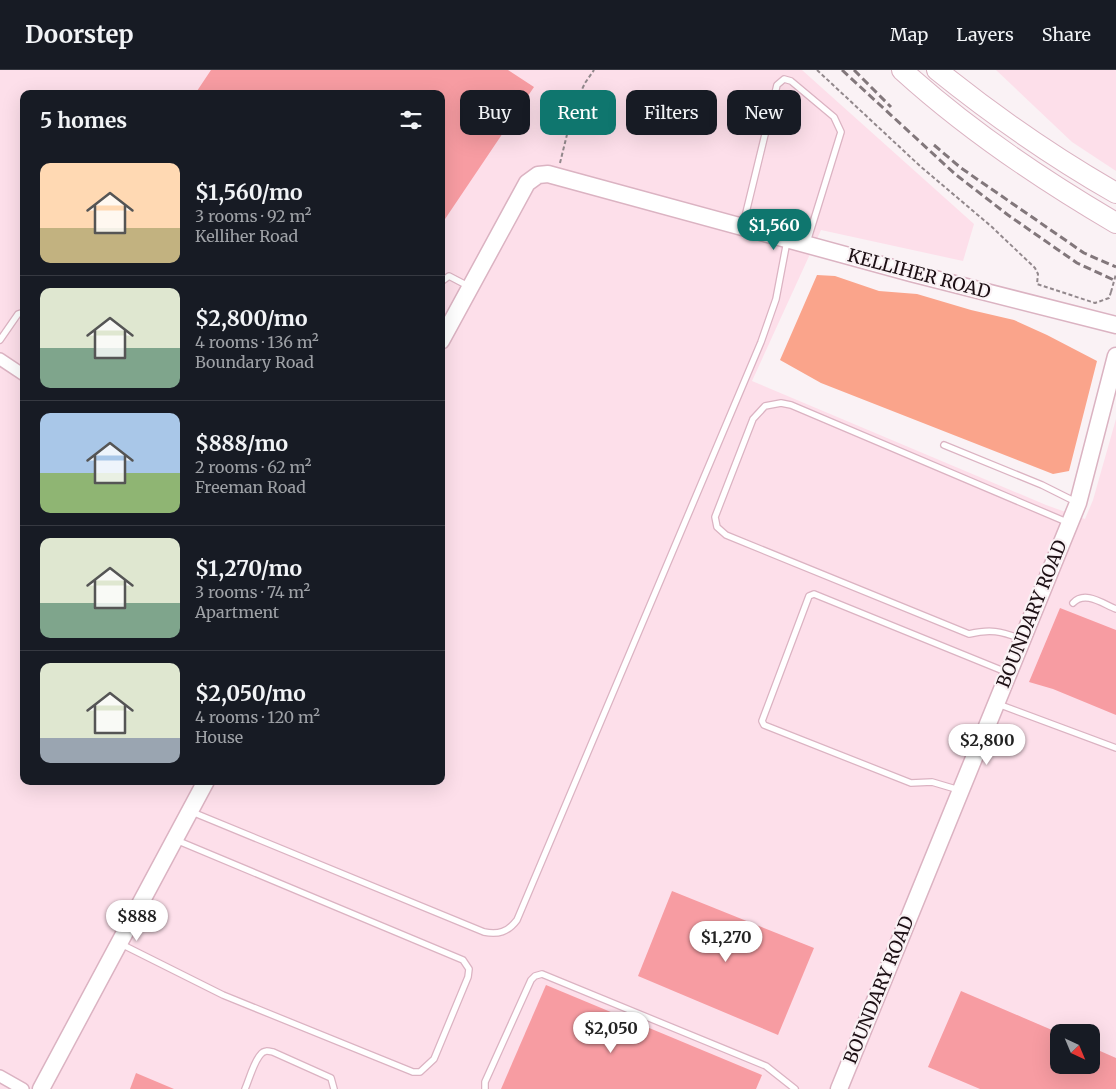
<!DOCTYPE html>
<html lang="en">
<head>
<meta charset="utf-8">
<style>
	:root { --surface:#171b24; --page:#242831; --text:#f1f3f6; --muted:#9ea1a6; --line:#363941; --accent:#0f766e }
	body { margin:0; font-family:Merriweather,serif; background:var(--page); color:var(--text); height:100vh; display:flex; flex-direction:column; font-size:19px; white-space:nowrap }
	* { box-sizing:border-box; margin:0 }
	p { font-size:16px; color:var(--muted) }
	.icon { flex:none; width:28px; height:28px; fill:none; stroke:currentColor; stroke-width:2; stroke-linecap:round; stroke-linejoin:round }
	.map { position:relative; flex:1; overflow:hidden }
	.side { position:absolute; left:20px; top:20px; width:425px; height:695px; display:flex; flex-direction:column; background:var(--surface); border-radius:10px; box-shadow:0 5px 20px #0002 }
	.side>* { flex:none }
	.top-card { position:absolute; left:460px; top:20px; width:475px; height:45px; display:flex; gap:10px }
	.needle { width:32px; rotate:136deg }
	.tools { position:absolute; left:1050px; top:954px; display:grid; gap:10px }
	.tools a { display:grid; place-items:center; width:50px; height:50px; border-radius:10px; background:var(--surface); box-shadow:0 5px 20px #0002; font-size:25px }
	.price { position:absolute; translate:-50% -42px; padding:0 11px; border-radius:18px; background:#fff; color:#222; font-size:16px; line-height:32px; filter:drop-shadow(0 1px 2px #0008) }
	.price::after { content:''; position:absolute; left:50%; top:30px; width:15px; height:11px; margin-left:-8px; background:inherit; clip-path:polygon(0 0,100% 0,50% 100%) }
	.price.selected { background:var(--accent); color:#fff }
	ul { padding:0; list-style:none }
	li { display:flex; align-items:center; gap:15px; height:125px; padding:0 20px }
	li+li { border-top:1px solid var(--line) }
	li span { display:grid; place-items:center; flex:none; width:140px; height:100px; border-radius:10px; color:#555 }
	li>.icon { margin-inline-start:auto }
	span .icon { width:60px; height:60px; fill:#fffc; stroke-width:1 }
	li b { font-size:21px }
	h2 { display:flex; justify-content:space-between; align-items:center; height:60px; padding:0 20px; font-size:21px }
	.tag { padding:0 18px; border-radius:10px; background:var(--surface); box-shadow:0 5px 20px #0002; font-size:18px; line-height:45px }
	.tag.selected { background:var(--accent); color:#fff }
	header { display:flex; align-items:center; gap:30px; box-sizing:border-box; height:70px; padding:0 25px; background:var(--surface); border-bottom:1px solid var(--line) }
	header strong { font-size:24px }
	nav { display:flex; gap:28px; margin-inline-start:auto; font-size:18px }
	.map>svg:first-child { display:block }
</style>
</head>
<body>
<header>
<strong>Doorstep</strong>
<nav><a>Map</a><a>Layers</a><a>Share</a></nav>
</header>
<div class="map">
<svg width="1116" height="1019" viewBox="0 0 1116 1019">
	<rect width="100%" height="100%" fill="#faf2f5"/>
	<!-- built -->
	<g fill="#fddfea" fill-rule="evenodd">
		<path d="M 0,0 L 802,0 L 974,154 L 963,191 L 821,160 L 752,311 L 1046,435 L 1085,449 L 1093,430 L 1116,349 L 1116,1019 L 0,1019 ZM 24,24 L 441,24 L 441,711 L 24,711 ZM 1059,962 L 1091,962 L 1091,995 L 1059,995 Z"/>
		<polygon points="996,0 1116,0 1116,101 1072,72"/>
	</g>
	<!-- forest -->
	<polygon fill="#faa48b" points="817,205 835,206 879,221 917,224 971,240 1014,250 1047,265 1097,291 1069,401 1053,404 821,313 780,290"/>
	<!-- building -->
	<g fill="#f79ca2">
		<polygon points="211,0 508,0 534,17 441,155 441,24 195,24"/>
		<polygon points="1060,538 1116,560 1116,645 1053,619 1029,612"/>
		<polygon points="672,821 814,878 778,965 638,906"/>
		<polygon points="546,915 762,1005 756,1019 501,1019"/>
		<polygon points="961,921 1059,963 1059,995 1091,995 1091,977 1116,988 1116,1019 980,1019 928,997"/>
		<polygon points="136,1003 174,1019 130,1019"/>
	</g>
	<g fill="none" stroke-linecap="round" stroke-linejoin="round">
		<defs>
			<g id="lane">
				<polyline points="743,155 777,15 784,9 791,11 834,47 841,62 807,172"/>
				<polyline points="441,212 449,206 470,217"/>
				<polyline points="0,270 18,244 24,242"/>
				<polyline points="944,375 1042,415 1076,432"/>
				<path d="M 1073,533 C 1085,520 1103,534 1116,539"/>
				<path d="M 1021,569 C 1001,561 990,559 969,564 L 726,465 L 717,457 L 715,447 L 753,349 L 765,336 L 781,333 L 791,335 L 1069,453"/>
				<polyline points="998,634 1116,678"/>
				<polyline points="959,720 932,712 911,713 764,655 762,651 809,526 814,524 1006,602"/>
				<path d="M 192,742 L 484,862 C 498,865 508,862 517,850 L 761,272 L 776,229 L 787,171"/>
				<polyline points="121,874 223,925 413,1002 420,1002 434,989 468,907 469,899 463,890 176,770"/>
				<path d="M 245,1019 C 249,1010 254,991 261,984 C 264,980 268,981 273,982 L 331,1008 L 334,1019"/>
				<polyline points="485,1019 485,1012 531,910 535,906 542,904 766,996 795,1019"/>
			</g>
			<g id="street">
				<polyline points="0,289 24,305"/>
				<polyline points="0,1006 23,1019"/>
			</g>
			<g id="secondary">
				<polyline points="441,271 527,113 538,105 548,104 911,203 1116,255"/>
				<polyline points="41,1019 206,711"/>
				<polyline points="839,1019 1078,433 1116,286"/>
			</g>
			<g id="highway">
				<path d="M 902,0 C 968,60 1039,108 1116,153"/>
				<path d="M 937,0 C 994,46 1053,87 1116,123"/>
			</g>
		</defs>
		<!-- lane casing -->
		<use href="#lane" stroke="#dbb3c2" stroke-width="8"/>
		<!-- street casing -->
		<use href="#street" stroke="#dbb3c2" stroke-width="14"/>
		<!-- secondary casing -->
		<use href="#secondary" stroke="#dbb3c2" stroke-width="19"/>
		<!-- highway casing -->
		<use href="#highway" stroke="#dbb3c2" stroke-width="22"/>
		<!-- path -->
		<g stroke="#92888c" stroke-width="2" stroke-dasharray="4 2.5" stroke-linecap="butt">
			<polyline points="817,0 920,96 992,157 1035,198 1038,204 1037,214 1095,233 1109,228 1111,222"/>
			<polyline points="560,93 574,36 585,13 594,0"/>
		</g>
		<!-- lane -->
		<use href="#lane" stroke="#fff" stroke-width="5.5"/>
		<!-- street -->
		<use href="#street" stroke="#fff" stroke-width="11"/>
		<!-- secondary -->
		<use href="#secondary" stroke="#fff" stroke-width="16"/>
		<!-- highway -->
		<use href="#highway" stroke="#fff" stroke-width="20"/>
		<!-- rail -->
		<g stroke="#82777b" stroke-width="3" stroke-dasharray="8 4" stroke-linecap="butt">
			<polyline points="842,0 955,104 1008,145 1077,193 1116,211"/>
			<polyline points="854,0 891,37"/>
			<polyline points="934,75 961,98 1084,183 1116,197"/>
		</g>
		<!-- path-bridge -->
		<polyline stroke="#92888c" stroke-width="2" stroke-dasharray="4 2.5" stroke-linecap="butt" points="1111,222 1116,204"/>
	</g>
	<g text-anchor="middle" stroke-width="4.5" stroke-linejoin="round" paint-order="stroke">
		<!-- street labels -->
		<g font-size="18" fill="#1c0f14" stroke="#faf2f5">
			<text transform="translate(919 204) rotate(15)" y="6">KELLIHER ROAD</text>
			<text transform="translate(1032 544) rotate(-68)" y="6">BOUNDARY ROAD</text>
			<text transform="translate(879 920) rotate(-68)" y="6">BOUNDARY ROAD</text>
		</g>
	</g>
</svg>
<div class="tools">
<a><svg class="needle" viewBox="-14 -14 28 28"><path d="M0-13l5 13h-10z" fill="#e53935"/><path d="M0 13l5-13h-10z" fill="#9ea1a6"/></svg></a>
</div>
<b class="price selected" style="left:774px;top:181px">$1,560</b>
<b class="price" style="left:987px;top:696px">$2,800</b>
<b class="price" style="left:137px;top:872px">$888</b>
<b class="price" style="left:726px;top:893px">$1,270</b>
<b class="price" style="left:611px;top:984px">$2,050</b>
<div class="top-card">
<a class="tag">Buy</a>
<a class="tag selected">Rent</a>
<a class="tag">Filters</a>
<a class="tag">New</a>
</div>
<section class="side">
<h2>5 homes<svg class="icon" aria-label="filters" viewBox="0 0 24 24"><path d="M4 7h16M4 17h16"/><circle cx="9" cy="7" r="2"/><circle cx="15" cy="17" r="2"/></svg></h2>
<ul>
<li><span style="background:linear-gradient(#ffd9b3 65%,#c2b280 0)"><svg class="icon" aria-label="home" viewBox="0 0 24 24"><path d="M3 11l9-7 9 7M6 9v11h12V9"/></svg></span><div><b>$1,560/mo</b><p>3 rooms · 92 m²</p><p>Kelliher Road</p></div></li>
<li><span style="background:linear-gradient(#dfe7d0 60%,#7fa58c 0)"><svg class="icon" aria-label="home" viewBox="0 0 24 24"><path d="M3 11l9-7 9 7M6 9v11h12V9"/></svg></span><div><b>$2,800/mo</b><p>4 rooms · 136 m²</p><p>Boundary Road</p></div></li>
<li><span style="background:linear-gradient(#a9c7e8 60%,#8fb573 0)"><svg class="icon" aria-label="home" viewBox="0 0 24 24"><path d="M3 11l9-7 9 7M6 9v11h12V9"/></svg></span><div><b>$888/mo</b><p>2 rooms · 62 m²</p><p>Freeman Road</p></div></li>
<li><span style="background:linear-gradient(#dfe7d0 65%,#7fa58c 0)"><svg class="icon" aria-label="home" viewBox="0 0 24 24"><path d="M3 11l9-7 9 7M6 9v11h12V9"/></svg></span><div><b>$1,270/mo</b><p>3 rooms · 74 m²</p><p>Apartment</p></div></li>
<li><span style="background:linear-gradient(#dfe7d0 75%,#9aa5b1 0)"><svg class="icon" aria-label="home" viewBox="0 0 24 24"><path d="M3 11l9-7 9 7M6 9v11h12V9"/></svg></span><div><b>$2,050/mo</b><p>4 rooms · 120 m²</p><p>House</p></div></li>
</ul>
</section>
</div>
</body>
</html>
